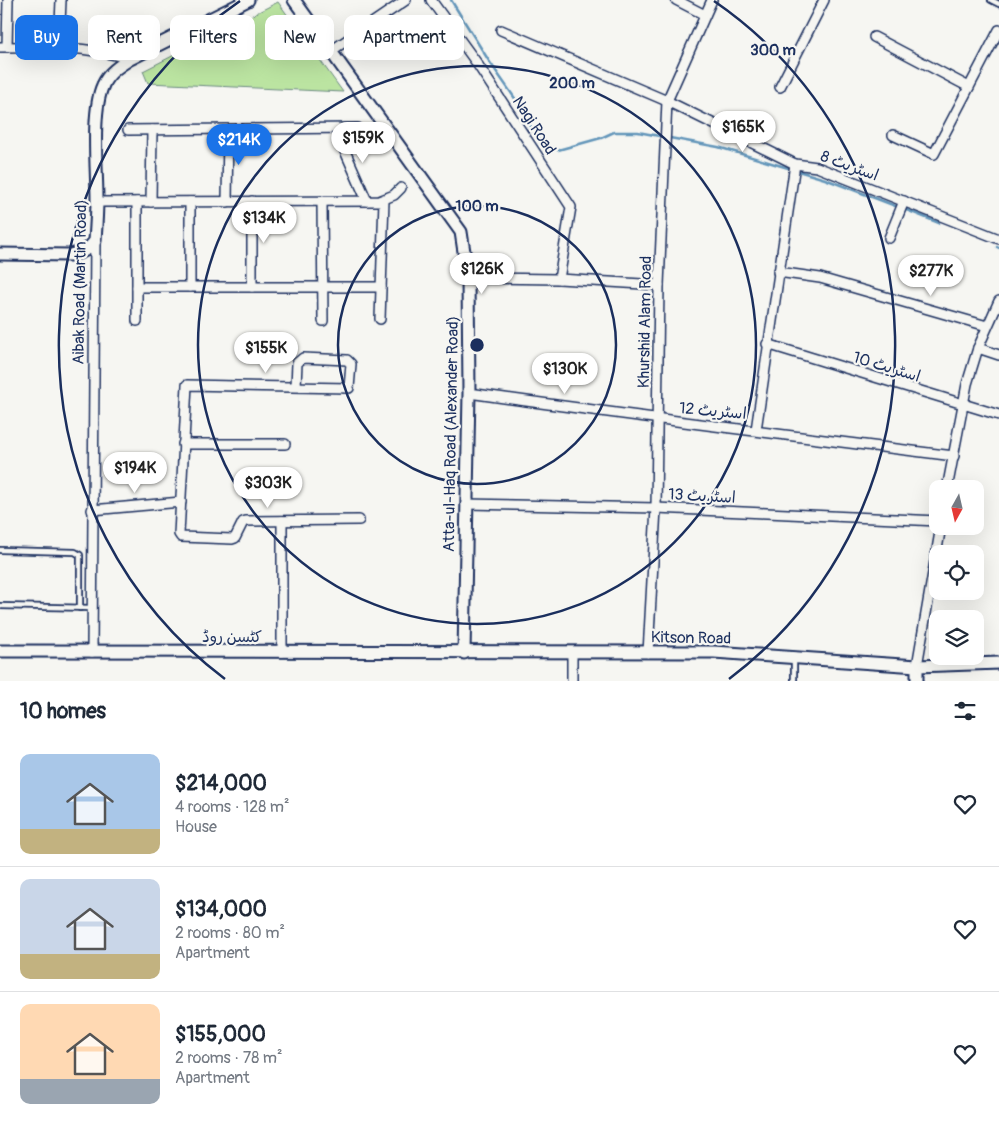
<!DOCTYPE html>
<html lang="en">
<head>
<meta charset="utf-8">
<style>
	:root { --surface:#fff; --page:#f2f2f3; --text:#1f2937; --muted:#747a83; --line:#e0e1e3; --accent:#1a73e8 }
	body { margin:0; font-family:Pangolin,"Playpen Sans Arabic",sans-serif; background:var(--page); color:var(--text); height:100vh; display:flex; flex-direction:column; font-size:19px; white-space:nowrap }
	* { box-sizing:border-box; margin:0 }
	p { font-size:16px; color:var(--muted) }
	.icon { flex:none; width:28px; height:28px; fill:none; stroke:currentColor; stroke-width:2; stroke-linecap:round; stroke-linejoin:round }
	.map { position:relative; height:681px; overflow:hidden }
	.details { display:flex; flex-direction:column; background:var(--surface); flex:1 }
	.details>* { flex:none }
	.hud { position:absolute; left:15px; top:15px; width:500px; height:45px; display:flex; gap:10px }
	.needle { width:32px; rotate:188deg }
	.controls { position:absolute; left:929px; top:480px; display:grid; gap:10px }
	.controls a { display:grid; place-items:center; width:55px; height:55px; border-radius:10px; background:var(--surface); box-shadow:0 5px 20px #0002; font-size:25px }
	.price { position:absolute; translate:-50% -42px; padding:0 11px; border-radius:18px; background:#fff; color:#222; font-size:16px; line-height:32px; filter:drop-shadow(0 1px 2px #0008) }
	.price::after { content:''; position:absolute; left:50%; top:30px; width:15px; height:11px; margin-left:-8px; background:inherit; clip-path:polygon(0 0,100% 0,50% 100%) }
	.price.selected { background:var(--accent); color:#fff }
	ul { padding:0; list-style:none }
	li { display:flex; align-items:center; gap:15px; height:125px; padding:0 20px }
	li+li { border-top:1px solid var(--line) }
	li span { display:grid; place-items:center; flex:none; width:140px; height:100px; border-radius:10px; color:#555 }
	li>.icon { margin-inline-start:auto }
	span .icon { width:60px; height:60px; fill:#fffc; stroke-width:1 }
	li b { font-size:21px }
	h2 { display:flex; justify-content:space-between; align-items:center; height:60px; padding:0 20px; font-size:21px }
	.tag { padding:0 18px; border-radius:10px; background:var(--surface); box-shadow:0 5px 20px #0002; font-size:18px; line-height:45px }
	.tag.selected { background:var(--accent); color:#fff }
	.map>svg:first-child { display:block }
</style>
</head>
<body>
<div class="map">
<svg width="999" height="681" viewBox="0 0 999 681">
	<rect width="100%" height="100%" fill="#f6f6f2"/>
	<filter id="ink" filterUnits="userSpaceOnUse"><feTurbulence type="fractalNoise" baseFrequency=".02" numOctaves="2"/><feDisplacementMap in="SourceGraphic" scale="10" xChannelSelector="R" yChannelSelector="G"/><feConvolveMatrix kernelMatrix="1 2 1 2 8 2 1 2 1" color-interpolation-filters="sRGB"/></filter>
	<g filter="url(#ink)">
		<!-- green -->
		<polygon fill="#bbe4a1" stroke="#6b8a80" points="278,2 343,92 148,83 143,71"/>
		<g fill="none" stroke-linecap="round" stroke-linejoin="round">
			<!-- stream -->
			<g stroke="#6496ba" stroke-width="2.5">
				<polyline points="451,0 489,61 523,110 534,133 544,145 558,150 601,138 614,132 638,132 718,147 825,179 898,207"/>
				<polyline points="904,209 939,223"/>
				<polyline points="997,247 999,248"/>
			</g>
			<defs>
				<g id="lane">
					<polyline points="991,0 999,4"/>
					<polyline points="0,550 75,552 80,555 80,608"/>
					<polyline points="0,606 92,608"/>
					<polyline points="794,659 794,681"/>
				</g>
				<g id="street">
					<polyline points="431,0 476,62 571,207 559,279"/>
					<polyline points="676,0 705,15"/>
					<polyline points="501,30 667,101 795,164 817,167 999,239"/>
					<polyline points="874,37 969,87"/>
					<path d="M 0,47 C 43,46 88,46 130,59"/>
					<polyline points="7,47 8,0"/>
					<polyline points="59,48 61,0"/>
					<polyline points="331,51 406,0"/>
					<polyline points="780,87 824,0"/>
					<polyline points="342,129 345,151 367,201"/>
					<polyline points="128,130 358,128"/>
					<polyline points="893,135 934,154 999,30"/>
					<polyline points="322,201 323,321"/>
					<polyline points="97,202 379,201 394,195 401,188"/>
					<polyline points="137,202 137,321"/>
					<polyline points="151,202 152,130"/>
					<polyline points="190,202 190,287"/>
					<polyline points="227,202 228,130"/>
					<polyline points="889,238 904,201"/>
					<polyline points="778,272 820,278 987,326"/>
					<polyline points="468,278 559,279 659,285"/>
					<polyline points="137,287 381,287"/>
					<polyline points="252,287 252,201"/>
					<polyline points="380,319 384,200"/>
					<polyline points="767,344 999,415"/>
					<polyline points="978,348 999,355"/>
					<polyline points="296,386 297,363 303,358 347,360 351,364 349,388 187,385 179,534 181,537 232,539 235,538 243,522 246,521 359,520"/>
					<path d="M 469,393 C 630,416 792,436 954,456"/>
					<polyline points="756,430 795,164"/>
					<polyline points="183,444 285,444"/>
					<polyline points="947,489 967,384 978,348 999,301"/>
					<polyline points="466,504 656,508 938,521"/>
					<polyline points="92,510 181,502"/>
					<polyline points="92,652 95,241"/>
					<polyline points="282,652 282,521"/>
					<polyline points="572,653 572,681"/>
					<polyline points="648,653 656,508 659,285 667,101 712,0"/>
					<polyline points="917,666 941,526"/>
				</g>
				<g id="secondary">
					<polyline points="294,0 461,232 468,278 469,393 464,653"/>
					<path d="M 0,254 L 70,255 C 80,253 88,251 95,241 C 96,227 97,213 97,199 C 97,170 91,111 103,85 C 108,73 119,66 130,59 L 248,0"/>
					<polyline points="0,651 714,652 917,666 999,663"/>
					<polyline points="917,666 917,681"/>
				</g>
			</defs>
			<!-- lane casing -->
			<use href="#lane" stroke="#1b2f5e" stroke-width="8"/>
			<!-- street casing -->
			<use href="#street" stroke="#1b2f5e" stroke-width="12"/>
			<!-- secondary casing -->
			<use href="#secondary" stroke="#1b2f5e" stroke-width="15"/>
			<!-- lane -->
			<use href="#lane" stroke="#f6f6f2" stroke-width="4.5"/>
			<!-- street -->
			<use href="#street" stroke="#f6f6f2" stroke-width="9"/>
			<!-- secondary -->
			<use href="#secondary" stroke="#f6f6f2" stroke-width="11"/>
		</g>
	</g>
	<!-- distance rings -->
	<g fill="none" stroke="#1b2f5e" stroke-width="2.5">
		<circle cx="477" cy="345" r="139"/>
		<circle cx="477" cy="345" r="279"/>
		<path d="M225 679A418 418 0 0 1 240 1M714 1A418 418 0 0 1 729 679"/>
	</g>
	<g text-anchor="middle" stroke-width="4.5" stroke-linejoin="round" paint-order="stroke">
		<!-- street labels -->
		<g font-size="16" fill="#1b2f5e" stroke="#f6f6f2">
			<text transform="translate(535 125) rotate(57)" y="6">Nagi Road</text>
			<text transform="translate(850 165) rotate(20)" y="6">اسٹریٹ 8</text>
			<text transform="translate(79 282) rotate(-89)" y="6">Aibak Road (Martin Road)</text>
			<text transform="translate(644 322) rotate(-89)" y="6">Khurshid Alam Road</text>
			<text transform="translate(887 366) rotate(17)" y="6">اسٹریٹ 10</text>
			<text transform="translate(713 410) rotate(5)" y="6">اسٹریٹ 12</text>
			<text transform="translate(450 434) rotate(-89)" y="6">Atta-ul-Haq Road (Alexander Road)</text>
			<text transform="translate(702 495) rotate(3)" y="6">اسٹریٹ 13</text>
			<text x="232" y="642">کٹسن روڈ</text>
			<text transform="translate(691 637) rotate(1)" y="6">Kitson Road</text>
		</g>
	</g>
	<circle cx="477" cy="345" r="8" fill="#1b2f5e" stroke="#f6f6f2" stroke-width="2.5"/>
	<g font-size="15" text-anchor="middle" font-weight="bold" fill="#1b2f5e" stroke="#f6f6f2" stroke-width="4.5" stroke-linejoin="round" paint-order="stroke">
		<text x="773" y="55">300 m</text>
		<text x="572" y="88">200 m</text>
		<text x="477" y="211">100 m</text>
	</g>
</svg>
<div class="controls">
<a><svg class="needle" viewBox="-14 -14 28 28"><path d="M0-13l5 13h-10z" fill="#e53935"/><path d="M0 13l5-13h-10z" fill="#747a83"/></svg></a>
<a><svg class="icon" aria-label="locate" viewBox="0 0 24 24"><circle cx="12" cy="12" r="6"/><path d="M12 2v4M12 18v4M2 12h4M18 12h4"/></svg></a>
<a><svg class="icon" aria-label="layers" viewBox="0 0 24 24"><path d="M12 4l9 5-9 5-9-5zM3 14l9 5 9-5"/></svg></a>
</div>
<b class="price" style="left:743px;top:153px">$165K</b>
<b class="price" style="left:363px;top:164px">$159K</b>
<b class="price selected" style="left:239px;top:166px">$214K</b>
<b class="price" style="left:264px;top:244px">$134K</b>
<b class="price" style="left:482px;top:295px">$126K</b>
<b class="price" style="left:931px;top:297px">$277K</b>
<b class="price" style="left:266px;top:374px">$155K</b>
<b class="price" style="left:565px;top:395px">$130K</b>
<b class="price" style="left:135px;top:494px">$194K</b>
<b class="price" style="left:268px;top:509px">$303K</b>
<div class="hud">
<a class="tag selected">Buy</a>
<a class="tag">Rent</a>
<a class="tag">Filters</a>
<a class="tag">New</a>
<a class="tag">Apartment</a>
</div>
</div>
<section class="details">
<h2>10 homes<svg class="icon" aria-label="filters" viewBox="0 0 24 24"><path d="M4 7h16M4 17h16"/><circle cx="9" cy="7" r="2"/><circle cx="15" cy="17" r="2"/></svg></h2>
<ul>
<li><span style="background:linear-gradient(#a9c7e8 75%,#c2b280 0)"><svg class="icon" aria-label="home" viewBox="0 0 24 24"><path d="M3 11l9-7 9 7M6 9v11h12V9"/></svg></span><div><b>$214,000</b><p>4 rooms · 128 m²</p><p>House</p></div><svg class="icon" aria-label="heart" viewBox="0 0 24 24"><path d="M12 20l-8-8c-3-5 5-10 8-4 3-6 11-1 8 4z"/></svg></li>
<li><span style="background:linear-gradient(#c9d6e8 75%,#c2b280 0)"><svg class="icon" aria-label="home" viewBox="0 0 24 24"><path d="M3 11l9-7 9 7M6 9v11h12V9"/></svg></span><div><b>$134,000</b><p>2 rooms · 80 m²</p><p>Apartment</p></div><svg class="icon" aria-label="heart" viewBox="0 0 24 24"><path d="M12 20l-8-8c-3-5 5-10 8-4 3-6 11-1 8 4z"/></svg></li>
<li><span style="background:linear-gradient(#ffd9b3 75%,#9aa5b1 0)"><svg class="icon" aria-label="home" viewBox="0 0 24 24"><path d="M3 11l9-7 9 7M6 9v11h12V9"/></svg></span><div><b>$155,000</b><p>2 rooms · 78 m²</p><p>Apartment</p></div><svg class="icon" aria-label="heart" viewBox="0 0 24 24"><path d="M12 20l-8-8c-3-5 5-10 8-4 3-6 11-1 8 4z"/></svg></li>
</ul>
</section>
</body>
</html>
